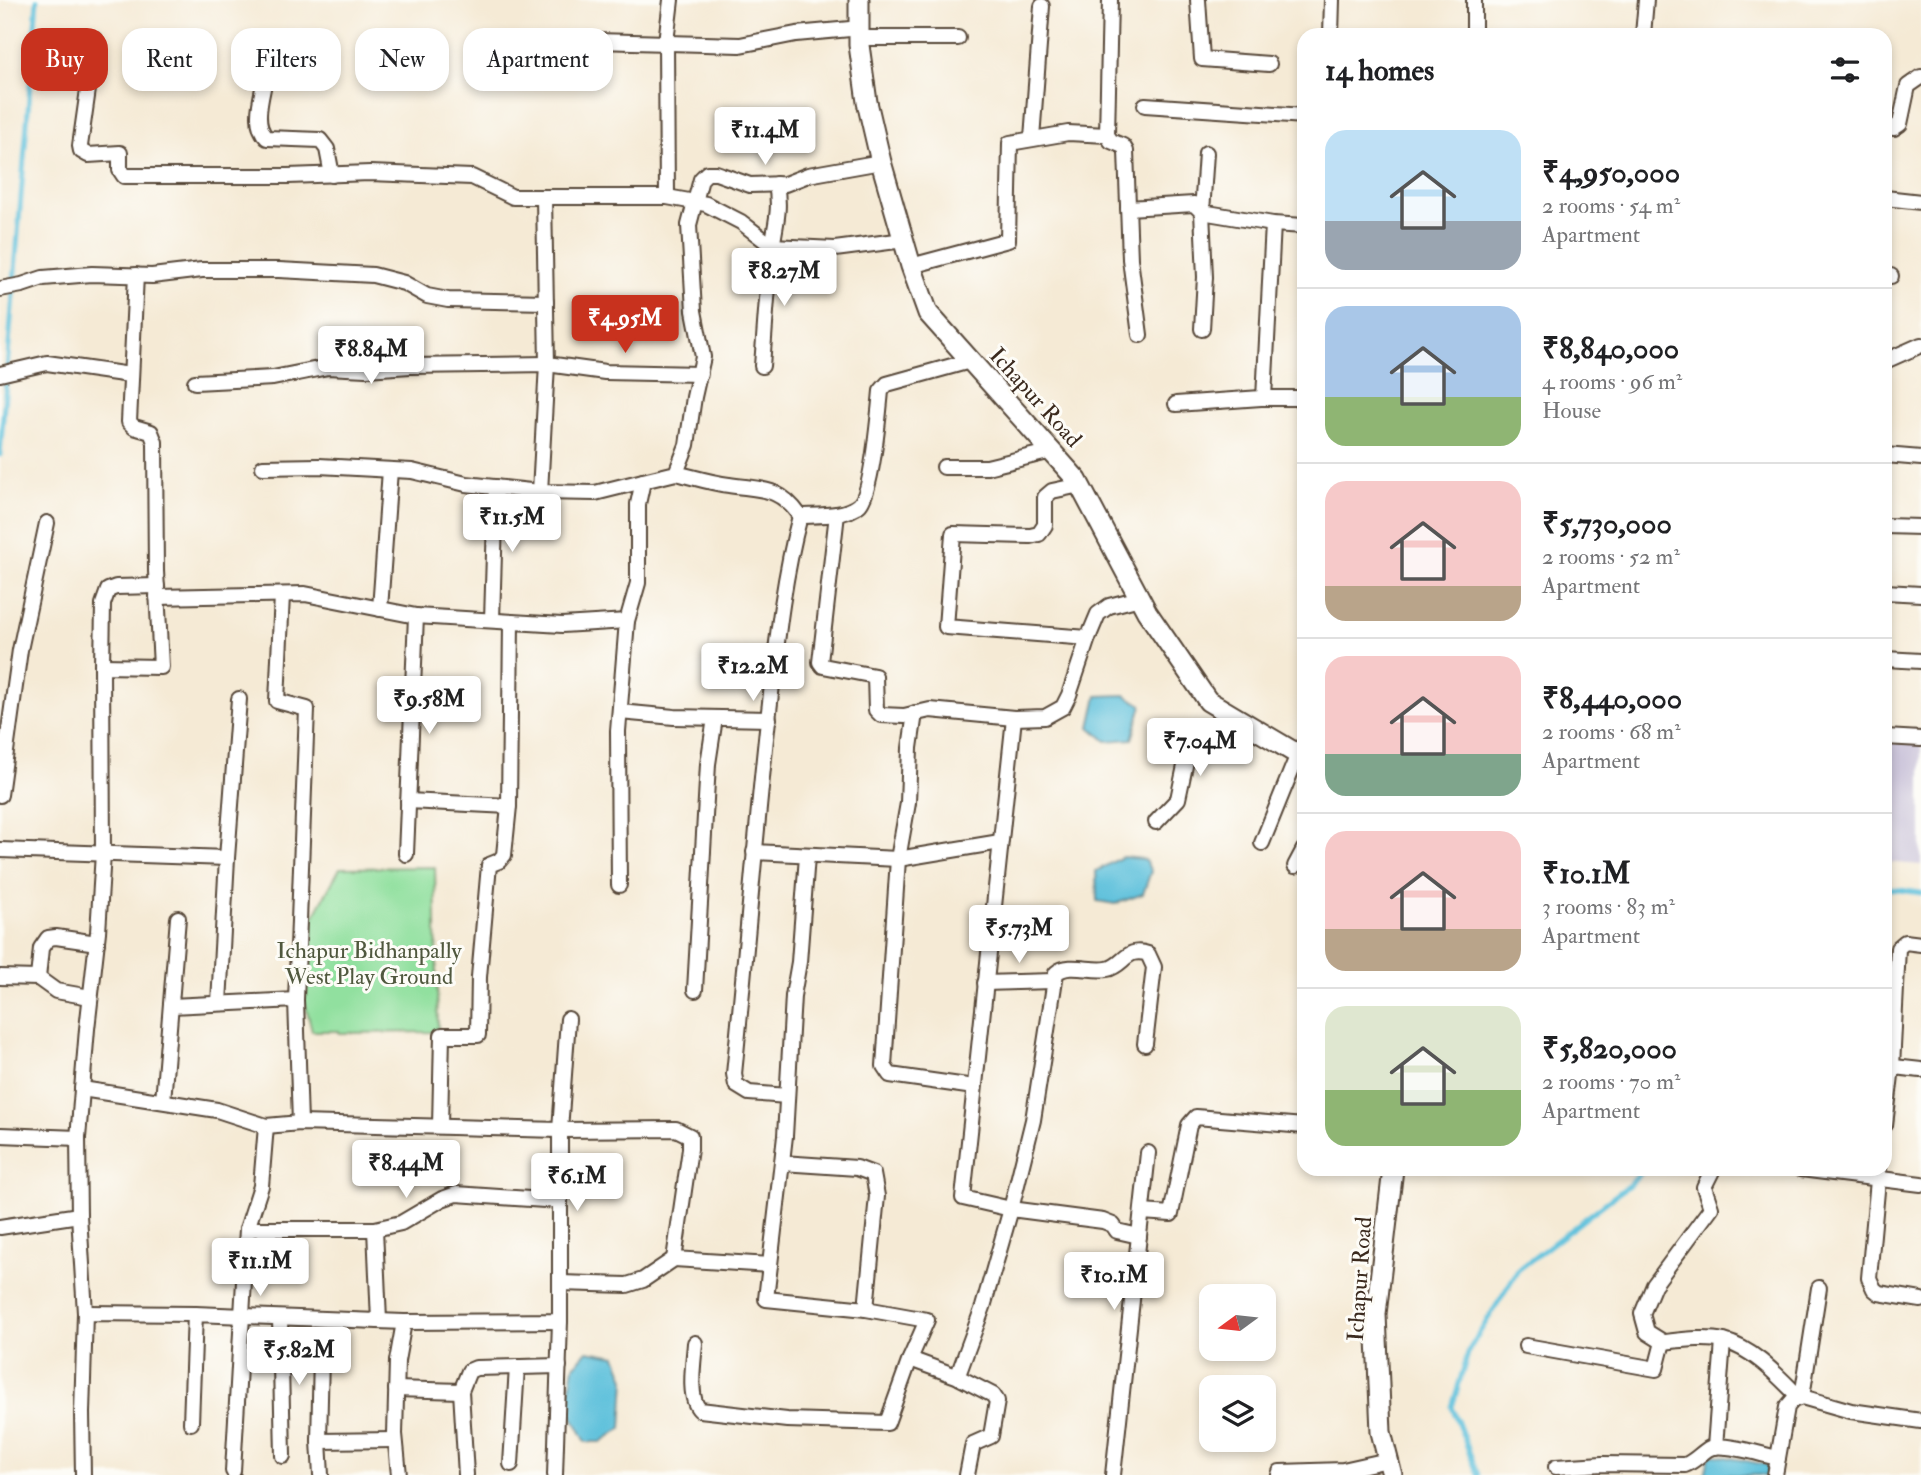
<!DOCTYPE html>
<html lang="en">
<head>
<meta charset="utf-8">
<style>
	:root { --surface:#fff; --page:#f6f6f6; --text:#202124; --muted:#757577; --line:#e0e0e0; --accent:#c8321e }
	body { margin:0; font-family:"IM FELL Double Pica",serif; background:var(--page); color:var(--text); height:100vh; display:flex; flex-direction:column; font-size:26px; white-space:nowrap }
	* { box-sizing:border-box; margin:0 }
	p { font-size:23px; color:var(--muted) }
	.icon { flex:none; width:38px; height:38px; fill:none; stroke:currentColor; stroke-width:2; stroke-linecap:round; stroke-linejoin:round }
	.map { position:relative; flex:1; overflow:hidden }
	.side { position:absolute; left:1297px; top:28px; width:595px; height:1148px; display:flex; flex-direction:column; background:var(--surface); border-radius:21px; box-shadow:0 4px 10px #0003 }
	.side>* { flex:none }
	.hud { position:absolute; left:21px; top:28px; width:665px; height:63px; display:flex; gap:14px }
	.needle { width:46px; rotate:255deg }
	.controls { position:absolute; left:1199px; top:1284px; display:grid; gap:14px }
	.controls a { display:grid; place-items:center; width:77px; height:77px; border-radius:14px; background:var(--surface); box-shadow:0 4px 10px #0003; font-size:35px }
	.price { position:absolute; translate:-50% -60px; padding:0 16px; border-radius:7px; background:#fff; color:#222; font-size:23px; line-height:46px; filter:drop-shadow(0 2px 4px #0008) }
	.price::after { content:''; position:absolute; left:50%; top:42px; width:21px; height:16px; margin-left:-10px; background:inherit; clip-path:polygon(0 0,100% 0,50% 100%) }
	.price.on { background:var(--accent); color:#fff }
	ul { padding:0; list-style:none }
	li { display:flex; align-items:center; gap:21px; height:175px; padding:0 28px }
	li+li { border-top:2px solid var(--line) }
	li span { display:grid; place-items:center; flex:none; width:196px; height:140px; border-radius:21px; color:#555 }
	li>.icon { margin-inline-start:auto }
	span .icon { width:84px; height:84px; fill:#fffc; stroke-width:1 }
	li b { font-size:30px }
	h2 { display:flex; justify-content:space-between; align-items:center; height:84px; padding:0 28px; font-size:30px }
	.tag { padding:0 24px; border-radius:21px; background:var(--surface); box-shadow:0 4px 10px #0003; font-size:24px; line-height:63px }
	.tag.on { background:var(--accent); color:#fff }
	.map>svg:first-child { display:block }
</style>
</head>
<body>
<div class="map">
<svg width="1921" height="1475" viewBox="0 0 1921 1475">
	<rect width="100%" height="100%" fill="#fdfcf7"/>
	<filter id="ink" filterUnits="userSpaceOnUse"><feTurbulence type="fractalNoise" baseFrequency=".0143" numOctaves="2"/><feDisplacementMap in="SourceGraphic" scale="14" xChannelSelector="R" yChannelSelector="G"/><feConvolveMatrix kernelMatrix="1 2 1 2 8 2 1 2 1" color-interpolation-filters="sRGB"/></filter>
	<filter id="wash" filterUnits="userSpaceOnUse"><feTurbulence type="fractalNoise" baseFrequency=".00686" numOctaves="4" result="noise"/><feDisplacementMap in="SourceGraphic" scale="28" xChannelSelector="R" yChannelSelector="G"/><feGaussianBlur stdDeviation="1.57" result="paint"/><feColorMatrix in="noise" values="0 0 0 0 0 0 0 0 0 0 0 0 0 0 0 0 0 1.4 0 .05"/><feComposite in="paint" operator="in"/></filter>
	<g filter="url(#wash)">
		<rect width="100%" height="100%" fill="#f5ead5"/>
		<!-- industrial -->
		<polygon fill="#c7c0d8" points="1885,742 1921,744 1921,865 1885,862"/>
		<!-- green -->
		<polygon fill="#91e09f" stroke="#66855e" stroke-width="2" points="435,867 438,1032 339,1033 339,1031 312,1031 303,995 300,995 303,936 340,868"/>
		<!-- water -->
		<g fill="#5ec1dc" stroke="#4c767d" stroke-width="2">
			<polygon points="1125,695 1142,705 1132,739 1106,741 1090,727 1097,696"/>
			<polygon points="1122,857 1144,859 1151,871 1143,894 1115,904 1097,901 1096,871"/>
			<polygon points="587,1351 616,1356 625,1379 622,1428 601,1442 586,1442 569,1410 570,1389 574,1366"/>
			<polygon points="1710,1454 1768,1465 1767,1475 1705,1475"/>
		</g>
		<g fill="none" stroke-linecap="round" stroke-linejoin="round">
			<!-- stream -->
			<g stroke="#5ec1dc" stroke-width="5">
				<polyline points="0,455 37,0"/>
				<polyline points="1885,888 1921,893"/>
				<polyline points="1478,1475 1452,1407 1469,1350 1518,1270 1629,1185 1645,1169"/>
			</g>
		</g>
	</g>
	<g filter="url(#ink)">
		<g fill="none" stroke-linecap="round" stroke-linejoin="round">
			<defs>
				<g id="street">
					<polyline points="1110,0 1107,135 1111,141 1123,146 1126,151 1130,259 1140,335"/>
					<polyline points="1198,0 1202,59 1269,64"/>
					<polyline points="1474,0 1474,35"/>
					<polyline points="1331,35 1332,0"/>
					<polyline points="1643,35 1646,0"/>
					<polyline points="860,38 958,38"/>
					<polyline points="95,40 80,146 81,151 88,155 120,153 120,170 124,176 288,176 370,173 472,177 513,197 667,197 706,204 741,222 772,246 835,249 904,240"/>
					<polyline points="561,40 740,45 796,34 861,28"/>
					<path d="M 265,78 C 262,97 252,124 267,138 L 320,140 L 327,149 L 332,175"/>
					<polyline points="1145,105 1304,116"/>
					<polyline points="1885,127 1894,128 1900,124 1908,86 1921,77"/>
					<polyline points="1032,138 1042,6"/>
					<polyline points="667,197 666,42 671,0"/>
					<polyline points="1885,198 1921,202"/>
					<polyline points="1128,208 1194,204 1202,212 1273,224 1304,226"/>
					<polyline points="911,266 1008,240 1010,143 1068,133 1107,135"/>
					<polyline points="1885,276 1891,276"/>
					<polyline points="0,289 22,285 43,278 92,274 152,276 202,270 279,270 373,275 404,283 427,296 448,300 546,302"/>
					<polyline points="1202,329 1205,277 1202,212 1206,153"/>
					<polyline points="1885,361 1921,345"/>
					<path d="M 762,366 C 765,327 767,288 772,250 C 775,223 781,212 776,184"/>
					<polyline points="0,374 47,363 130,375"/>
					<polyline points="195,382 273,378 328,367 366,369 410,366 547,364 605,372 700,374"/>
					<polyline points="1264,398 1273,224"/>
					<polyline points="1176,404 1261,398 1304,398"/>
					<polyline points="1885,455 1921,458"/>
					<polyline points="263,467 319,466 412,471 466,484 540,492 595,493 643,481"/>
					<polyline points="944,467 987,467 1052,451"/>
					<path d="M 676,473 C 693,477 711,483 729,485 C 762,490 779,486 800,516 C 782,583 776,651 768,720 C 755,838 746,956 734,1074 L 736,1085 L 749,1093 L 787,1096"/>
					<polyline points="1080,485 1052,491 1045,497 1045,525 1039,534 1030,536 953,534 946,627 1088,638"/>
					<polyline points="540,492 547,364 544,197"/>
					<polyline points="837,514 820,662 823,666 875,676 876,710 881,715 904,716 930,710 1014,718 1045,717 1063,707 1069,695 1088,638 1098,614 1109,606 1140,598"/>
					<path d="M 800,516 C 818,515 845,517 859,505 C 872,494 879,411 881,391 L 887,384 L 970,361"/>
					<polyline points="1885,526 1921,527"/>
					<polyline points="1885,592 1921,594"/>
					<polyline points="282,595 277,701 307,709 296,1000 300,1123"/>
					<polyline points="157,597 305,594 416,616 562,625 627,621"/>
					<polyline points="380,609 390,470"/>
					<polyline points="492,620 496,487"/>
					<polyline points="1885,659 1921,661"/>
					<polyline points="102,666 103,604 108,590 116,587 157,586"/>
					<polyline points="620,712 674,717 769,719"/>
					<polyline points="915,713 910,748 908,803 898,859 884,1066 890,1075 974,1087"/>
					<polyline points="1014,718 963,1198 1011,1209 1103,1221 1113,1225 1117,1231 1139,1236"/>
					<polyline points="1885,737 1921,739"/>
					<polyline points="0,795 20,650 47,523"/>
					<polyline points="408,801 509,806"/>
					<polyline points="1156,822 1178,799 1186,761 1202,737 1233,715"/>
					<polyline points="1262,843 1298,754"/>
					<polyline points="0,850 227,858 219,1003"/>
					<polyline points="754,852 898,859 1000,842"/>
					<polyline points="406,854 416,616"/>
					<polyline points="807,856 799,962 793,996 785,1136 766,1299 866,1309 927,1320 910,1359 959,1377"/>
					<polyline points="227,858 239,699"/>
					<polyline points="1295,866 1304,849"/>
					<polyline points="619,885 618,731 627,621 638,583 638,504 643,481 676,473 687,445 694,397 703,357 694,311 689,225 701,179 707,173 716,173 750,185 785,184 808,175 881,162"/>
					<polyline points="0,977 38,978 56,991 90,997"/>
					<polyline points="38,978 41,948 48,938 56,937 97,943"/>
					<polyline points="985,983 1053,981"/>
					<polyline points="695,990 708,764 715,718"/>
					<polyline points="171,1006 296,1000"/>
					<polyline points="1885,1066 1921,1070"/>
					<polyline points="82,1089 217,1110 266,1126 300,1123 560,1130 676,1129 690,1136 690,1149 674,1259 770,1265"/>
					<polyline points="163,1101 178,918"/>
					<polyline points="1885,1125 1892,1067 1898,948 1905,942 1921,944"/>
					<polyline points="440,1126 442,1035 478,1035 479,977 489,865 499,861 504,855 509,806 511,622"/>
					<polyline points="0,1135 78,1138"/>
					<polyline points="782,1163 857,1168 873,1174 877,1196 866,1309"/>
					<polyline points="1801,1169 1921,1184"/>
					<polyline points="1879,1169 1869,1278 1874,1289 1879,1293 1921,1300"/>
					<polyline points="1142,1212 1171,1214 1189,1125 1196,1117 1304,1126"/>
					<polyline points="79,1215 85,1313"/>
					<polyline points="0,1227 79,1215 78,1138 87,1029 98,932 103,853 102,666 161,667 156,571 155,442 151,432 134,427 129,422 136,275"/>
					<polyline points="247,1229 375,1229 401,1223 442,1199 456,1194 560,1201"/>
					<polyline points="375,1229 379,1321"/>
					<polyline points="560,1283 627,1285 643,1280 674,1259"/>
					<polyline points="280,1318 283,1456"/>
					<path d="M 1663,1342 C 1683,1340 1705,1337 1724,1341 C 1754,1349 1778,1376 1799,1397"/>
					<path d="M 695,1343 C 694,1360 687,1398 700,1410 L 787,1420 L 887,1423 L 910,1359"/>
					<polyline points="1526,1346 1656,1369 1663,1342 1647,1332 1642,1314 1654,1285 1711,1208 1704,1187 1713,1169"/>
					<polyline points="321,1357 319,1441 395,1440"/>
					<polyline points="396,1389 461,1391"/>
					<polyline points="1802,1397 1819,1288"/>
					<polyline points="191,1423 195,1314 404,1322 560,1321 560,1130 568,1019"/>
					<polyline points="319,1441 321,1475"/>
					<polyline points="1715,1447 1723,1341"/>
					<polyline points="511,1464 517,1367"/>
					<path d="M 1556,1467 L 1602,1464 L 1685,1465 C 1695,1461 1699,1455 1708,1449 C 1721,1441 1762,1455 1778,1458"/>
					<polyline points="233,1471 247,1229 261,1186 266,1126"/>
					<polyline points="83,1475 82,1413 85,1313 195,1314"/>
					<polyline points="399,1475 395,1434 397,1361 404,1322"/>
					<polyline points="466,1475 461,1391 469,1371 476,1368 559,1366"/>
					<polyline points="555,1475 560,1321"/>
					<path d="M 967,1475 L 973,1444 L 991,1436 L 997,1401 L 993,1395 L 960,1378 L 958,1375 L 983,1307 L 1011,1209 L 1033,1120 L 1056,973 C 1069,962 1091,972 1107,969 C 1124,966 1126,946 1148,954 L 1154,967 L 1145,1044"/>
					<polyline points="1113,1475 1148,1153"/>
					<polyline points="1279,1475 1280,1472 1343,1470 1388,1460"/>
					<polyline points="1775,1475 1787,1407 1793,1400 1802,1397 1851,1411 1921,1421"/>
				</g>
				<g id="secondary">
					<polyline points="859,0 859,45 867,102 881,162 911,266 928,313 1077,480 1147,612 1208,701 1304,758"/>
					<polyline points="1392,1475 1381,1432 1376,1314 1393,1169"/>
				</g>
			</defs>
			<!-- street casing -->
			<use href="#street" stroke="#574739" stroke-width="18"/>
			<!-- secondary casing -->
			<use href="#secondary" stroke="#574739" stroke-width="23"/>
			<!-- street -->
			<use href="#street" stroke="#fff" stroke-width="14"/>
			<!-- secondary -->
			<use href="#secondary" stroke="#fff" stroke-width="19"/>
		</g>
	</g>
	<g text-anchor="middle" stroke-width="6" stroke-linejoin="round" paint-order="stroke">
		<!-- street labels -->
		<g font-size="23" fill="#3b2a1e" stroke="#fdfcf7">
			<text transform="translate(1036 397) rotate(48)" y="8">Ichapur Road</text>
			<text transform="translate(1359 1279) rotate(-86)" y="8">Ichapur Road</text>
		</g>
		<!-- park labels -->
		<g font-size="23" fill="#50583e" stroke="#fdfcf7">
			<text x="369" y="958">Ichapur Bidhanpally<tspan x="369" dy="26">West Play Ground</tspan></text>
		</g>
	</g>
</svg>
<div class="controls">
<a><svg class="needle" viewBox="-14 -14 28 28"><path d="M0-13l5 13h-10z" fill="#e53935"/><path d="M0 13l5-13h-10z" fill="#757577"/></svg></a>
<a><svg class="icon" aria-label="layers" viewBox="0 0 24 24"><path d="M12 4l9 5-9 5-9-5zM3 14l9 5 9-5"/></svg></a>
</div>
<b class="price" style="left:765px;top:167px">₹11.4M</b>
<b class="price" style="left:784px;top:308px">₹8.27M</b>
<b class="price on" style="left:625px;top:355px">₹4.95M</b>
<b class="price" style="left:371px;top:386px">₹8.84M</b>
<b class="price" style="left:512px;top:554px">₹11.5M</b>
<b class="price" style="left:753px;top:703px">₹12.2M</b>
<b class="price" style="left:429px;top:736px">₹9.58M</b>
<b class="price" style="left:1200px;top:778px">₹7.04M</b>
<b class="price" style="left:1019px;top:965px">₹5.73M</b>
<b class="price" style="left:406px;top:1200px">₹8.44M</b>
<b class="price" style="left:577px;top:1213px">₹6.1M</b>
<b class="price" style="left:260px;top:1298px">₹11.1M</b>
<b class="price" style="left:1114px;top:1312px">₹10.1M</b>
<b class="price" style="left:299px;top:1387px">₹5.82M</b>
<div class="hud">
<a class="tag on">Buy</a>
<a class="tag">Rent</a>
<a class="tag">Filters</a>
<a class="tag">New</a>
<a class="tag">Apartment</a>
</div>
<section class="side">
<h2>14 homes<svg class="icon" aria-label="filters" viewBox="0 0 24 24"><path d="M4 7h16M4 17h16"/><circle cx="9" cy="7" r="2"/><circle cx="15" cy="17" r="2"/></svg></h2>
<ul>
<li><span style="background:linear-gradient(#bfe0f5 65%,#9aa5b1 0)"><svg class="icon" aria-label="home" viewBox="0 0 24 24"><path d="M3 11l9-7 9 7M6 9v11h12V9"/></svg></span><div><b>₹4,950,000</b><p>2 rooms · 54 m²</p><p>Apartment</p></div></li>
<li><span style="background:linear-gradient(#a9c7e8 65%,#8fb573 0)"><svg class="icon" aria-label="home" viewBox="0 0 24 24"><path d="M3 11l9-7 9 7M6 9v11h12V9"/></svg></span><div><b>₹8,840,000</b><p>4 rooms · 96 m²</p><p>House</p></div></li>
<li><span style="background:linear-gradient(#f6c9c9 75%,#b9a48a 0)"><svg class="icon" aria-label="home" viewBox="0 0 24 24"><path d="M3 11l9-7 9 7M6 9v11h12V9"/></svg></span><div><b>₹5,730,000</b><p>2 rooms · 52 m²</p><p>Apartment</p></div></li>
<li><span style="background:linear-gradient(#f6c9c9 70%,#7fa58c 0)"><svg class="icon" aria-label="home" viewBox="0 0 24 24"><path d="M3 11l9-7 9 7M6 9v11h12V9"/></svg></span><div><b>₹8,440,000</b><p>2 rooms · 68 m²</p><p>Apartment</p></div></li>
<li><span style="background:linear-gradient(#f6c9c9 70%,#b9a48a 0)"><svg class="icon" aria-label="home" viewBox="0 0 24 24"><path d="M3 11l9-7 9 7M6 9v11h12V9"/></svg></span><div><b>₹10.1M</b><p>3 rooms · 83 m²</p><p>Apartment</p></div></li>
<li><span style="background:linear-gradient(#dfe7d0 60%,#8fb573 0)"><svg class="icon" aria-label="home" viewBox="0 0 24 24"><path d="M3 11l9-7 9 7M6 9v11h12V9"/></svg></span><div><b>₹5,820,000</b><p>2 rooms · 70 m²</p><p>Apartment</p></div></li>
</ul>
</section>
</div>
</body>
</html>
